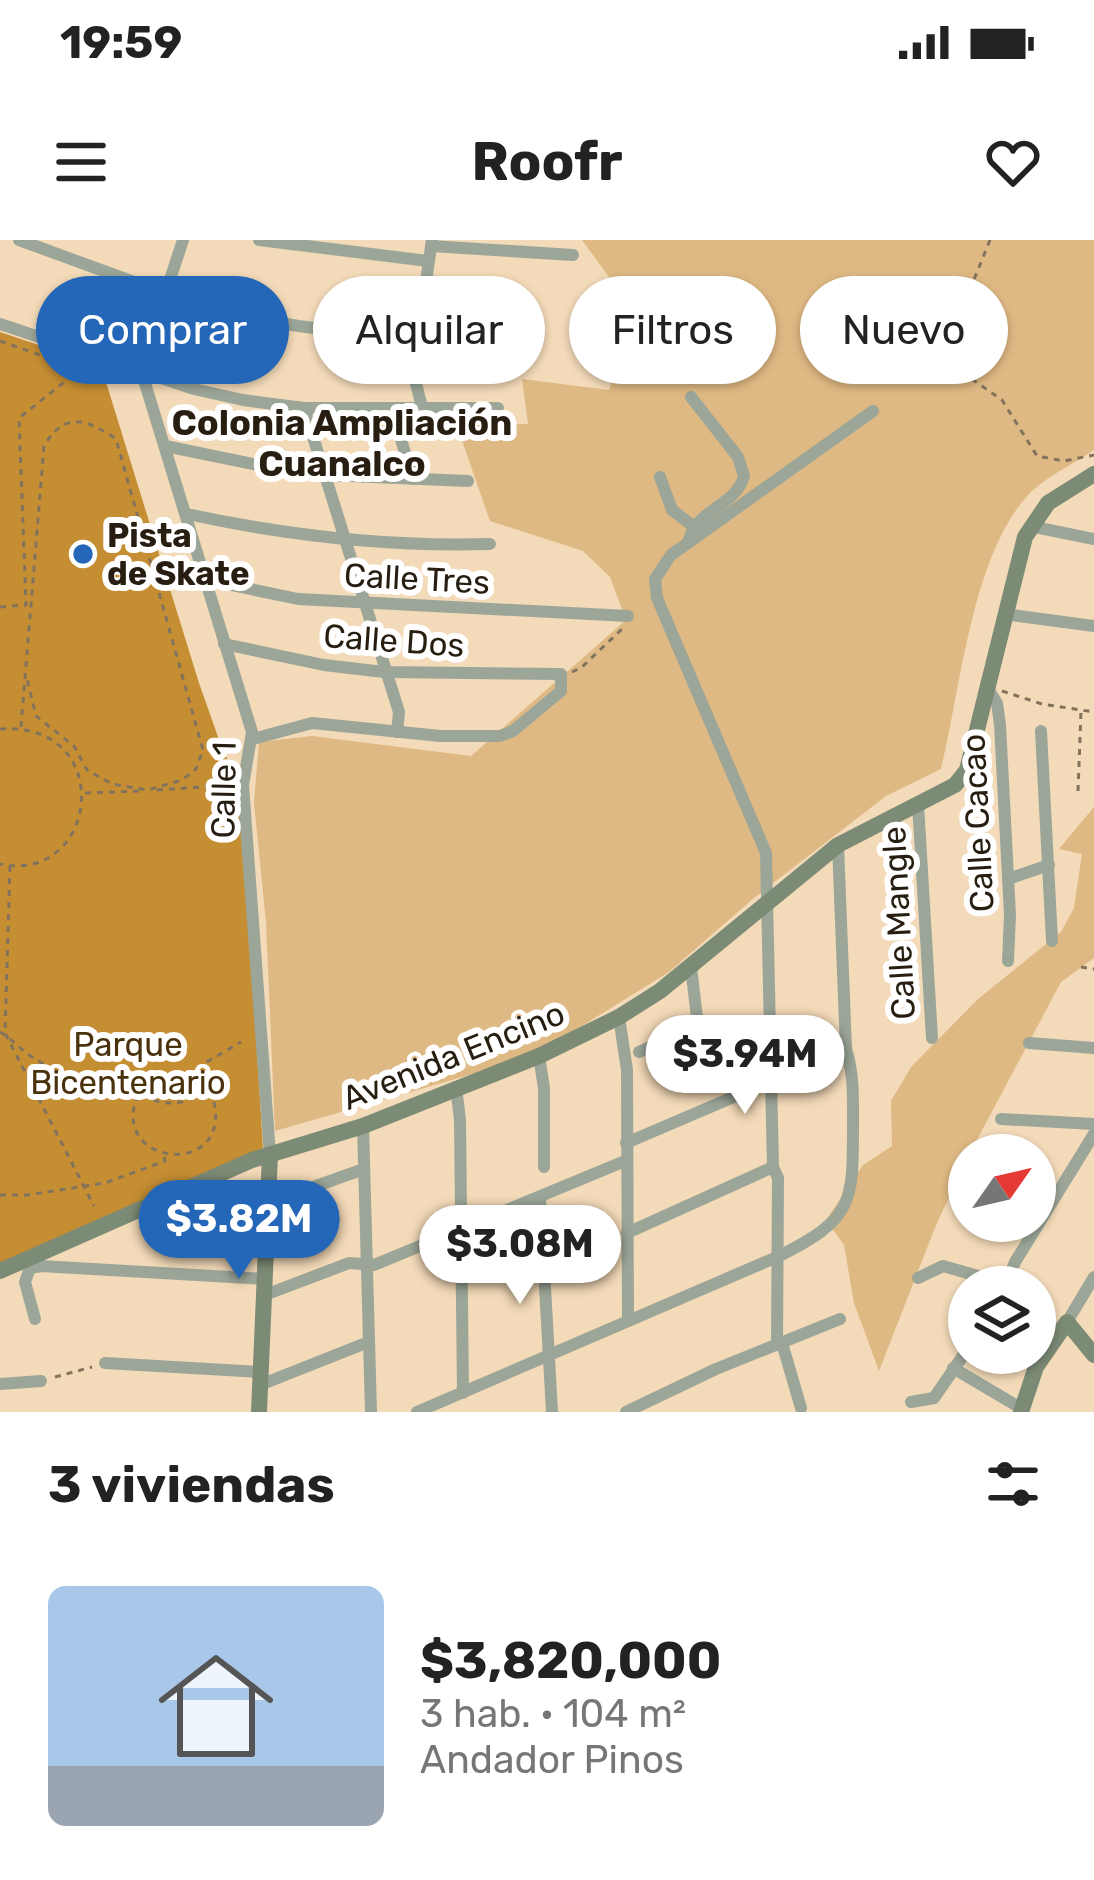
<!DOCTYPE html>
<html lang="es">
<head>
<meta charset="utf-8">
<style>
	:root { --surface:#fff; --page:#f6f6f6; --text:#222; --muted:#767676; --line:#e0e0e0; --accent:#2467b8 }
	body { margin:0; font-family:Rubik,sans-serif; background:var(--page); color:var(--text); height:100vh; display:flex; flex-direction:column; font-size:45px; white-space:nowrap }
	* { box-sizing:border-box; margin:0 }
	p { font-size:39px; color:var(--muted) }
	.icon { flex:none; width:66px; height:66px; fill:none; stroke:currentColor; stroke-width:2; stroke-linecap:round; stroke-linejoin:round }
	.map { position:relative; height:1172px; overflow:hidden }
	.details { display:flex; flex-direction:column; background:var(--surface); flex:1 }
	.details>* { flex:none }
	.banner { position:absolute; left:36px; top:36px; width:1023px; height:108px; display:flex; gap:24px }
	.needle { width:78px; rotate:56deg }
	.buttons { position:absolute; left:948px; top:894px; display:grid; gap:24px }
	.buttons a { display:grid; place-items:center; width:108px; height:108px; border-radius:50%; background:var(--surface); box-shadow:0 3px 9px #0004; font-size:60px }
	.price { position:absolute; translate:-50% -102px; padding:0 27px; border-radius:42px; background:#fff; color:#222; font-size:39px; line-height:78px; filter:drop-shadow(0 3px 6px #0008) }
	.price::after { content:''; position:absolute; left:50%; top:72px; width:36px; height:27px; margin-left:-18px; background:inherit; clip-path:polygon(0 0,100% 0,50% 100%) }
	.price.on { background:var(--accent); color:#fff }
	ul { padding:0; list-style:none }
	li { display:flex; align-items:center; gap:36px; height:300px; padding:0 48px }
	li+li { border-top:3px solid var(--line) }
	li span { display:grid; place-items:center; flex:none; width:336px; height:240px; border-radius:18px; color:#555 }
	li>.icon { margin-inline-start:auto }
	span .icon { width:144px; height:144px; fill:#fffc; stroke-width:1 }
	li b { font-size:51px }
	h2 { display:flex; justify-content:space-between; align-items:center; height:144px; padding:0 48px; font-size:51px }
	.tag { padding:0 42px; border-radius:54px; background:var(--surface); box-shadow:0 3px 9px #0004; font-size:42px; line-height:108px }
	.tag.on { background:var(--accent); color:#fff }
	.status { display:flex; justify-content:space-between; align-items:center; height:84px; padding:0 60px; background:var(--surface); direction:ltr }
	.status svg { height:33px; fill:currentColor }
	header { display:flex; justify-content:space-between; align-items:center; height:156px; padding:0 48px; background:var(--surface); font-size:54px; font-weight:700 }
	.map>svg:first-child { display:block }
</style>
</head>
<body>
<div class="status"><b>19:59</b><svg viewBox="0 0 49 12"><path d="M0 12V9h3v3zM5 12V6h3v6zM10 12V3h3v9zM15 12V0h3v12zM26 1h20v11H26zM47 4h2v5h-2z"/></svg></div>
<header><svg class="icon" aria-label="menu" viewBox="0 0 24 24"><path d="M4 6h16M4 12h16M4 18h16"/></svg>Roofr<svg class="icon" aria-label="heart" viewBox="0 0 24 24"><path d="M12 20l-8-8c-3-5 5-10 8-4 3-6 11-1 8 4z"/></svg></header>
<div class="map">
<svg width="1094" height="1172" viewBox="0 0 1094 1172">
	<rect width="100%" height="100%" fill="#f3dab8"/>
	<!-- green -->
	<g fill="#dfb983">
		<path d="M 582,0 L 1094,0 L 1094,210 C 1075,223 1049,235 1032,251 C 972,310 961,449 941,529 L 886,556 L 754,658 L 669,732 L 532,817 L 275,891 L 266,682 L 254,563 L 259,502 L 312,496 L 471,516 L 626,380 L 610,337 L 583,311 L 490,281 L 457,186 L 528,184 L 522,139 L 609,150 L 636,74 Z"/>
		<polygon points="1094,567 1094,718 1061,742 969,915 936,985 879,1131 854,1063 844,1005 826,980 863,925 892,906 891,861 911,827 978,759 1061,692 1074,668 1082,614 1059,609"/>
	</g>
	<!-- forest -->
	<polygon fill="#c68e33" points="0,92 101,126 199,443 223,511 240,543 263,908 0,1023"/>
	<g fill="none" stroke-linecap="round" stroke-linejoin="round">
		<!-- path -->
		<g stroke="#83735c" stroke-width="3" stroke-dasharray="6 6" stroke-linecap="butt">
			<polyline points="990,0 956,84 950,118 956,128 1002,160 1037,216 1064,221 1094,215"/>
			<polyline points="0,101 77,128"/>
			<polyline points="0,367 26,365 19,178 87,124"/>
			<polyline points="572,432 582,427 623,388"/>
			<polyline points="1002,451 1042,464 1094,472"/>
			<path d="M 21,487 L 44,206 C 65,170 88,180 116,199 L 203,510 L 196,529 L 182,540 L 148,550 L 112,544 L 87,530 L 74,506 L 36,476 L 27,439"/>
			<path d="M 0,489 C 118,481 99,645 0,624"/>
			<polyline points="157,550 231,545"/>
			<polyline points="1078,551 1081,472"/>
			<polyline points="85,553 141,551"/>
			<polyline points="10,626 5,793 94,966"/>
			<polyline points="1081,727 1094,729"/>
			<path d="M 0,792 C 11,798 19,808 29,815 C 84,852 125,841 184,834 C 199,840 212,850 215,867 C 226,941 101,923 141,849"/>
			<polyline points="186,834 241,802"/>
			<path d="M 137,843 C 149,862 160,865 182,862 L 197,842"/>
			<polyline points="0,955 27,955 105,943 165,921 164,916"/>
			<polyline points="55,1137 92,1127"/>
		</g>
		<!-- street -->
		<g stroke="#9ca698" stroke-width="12">
			<polyline points="19,0 164,53"/>
			<polyline points="183,0 146,113 144,140 252,492 243,545 270,915"/>
			<polyline points="259,0 428,21"/>
			<polyline points="431,6 573,15"/>
			<polyline points="163,62 298,86 416,100"/>
			<polyline points="0,84 194,149 243,160 304,168 498,168"/>
			<polyline points="419,84 523,89"/>
			<polyline points="422,167 413,132 432,0"/>
			<polyline points="304,168 399,472 397,492"/>
			<polyline points="392,170 413,239"/>
			<polyline points="165,206 301,234 468,241"/>
			<polyline points="660,237 672,270 693,286"/>
			<path d="M 187,274 C 289,296 386,307 490,304"/>
			<polyline points="1030,286 1094,299"/>
			<path d="M 689,300 C 697,269 736,266 744,236 L 738,217 L 691,157"/>
			<polyline points="207,340 298,359 628,376"/>
			<polyline points="1004,374 1094,386"/>
			<polyline points="224,404 324,425 384,432 561,434 561,451 513,491 500,496 440,496 312,483 253,499"/>
			<polyline points="986,446 997,463 1000,485 1010,675 1008,721"/>
			<polyline points="1041,491 1052,701"/>
			<polyline points="918,564 932,798"/>
			<polyline points="1008,639 1049,625"/>
			<polyline points="619,777 627,830 628,1081"/>
			<polyline points="1029,803 1094,808"/>
			<polyline points="639,812 698,786 691,727"/>
			<polyline points="539,816 544,848 544,927"/>
			<polyline points="456,847 460,880 463,1153"/>
			<polyline points="1001,879 1094,884"/>
			<polyline points="363,886 371,1172"/>
			<polyline points="626,903 846,809"/>
			<polyline points="960,956 969,956"/>
			<polyline points="540,958 552,1172"/>
			<polyline points="268,963 364,929"/>
			<polyline points="627,993 773,927"/>
			<polyline points="30,1017 30,1028 41,1026 265,1039"/>
			<polyline points="30,1028 25,1042 35,1079"/>
			<polyline points="918,1038 943,1026 1006,1044"/>
			<polyline points="1005,1047 1015,1022 1094,894"/>
			<polyline points="265,1055 349,1023 374,1025 625,921"/>
			<polyline points="1067,1082 1094,1037"/>
			<polyline points="782,1103 801,1168"/>
			<polyline points="777,1105 778,938 773,927 766,613 657,358 655,339 671,315 873,171"/>
			<polyline points="105,1123 261,1132"/>
			<polyline points="953,1128 1024,1170"/>
			<polyline points="0,1144 41,1141"/>
			<polyline points="260,1145 366,1103"/>
			<polyline points="911,1162 934,1158 969,1107"/>
			<path d="M 417,1172 L 777,1017 C 854,979 853,963 853,884 C 853,858 854,834 846,809 L 838,605"/>
			<polyline points="626,1172 716,1129 840,1079"/>
		</g>
		<!-- secondary -->
		<g stroke="#7c8b75" stroke-width="16">
			<polyline points="0,1031 252,920 363,886 539,816 619,777 660,751 838,605 955,545 967,530 1025,297 1048,263 1094,234"/>
			<polyline points="259,1172 270,915"/>
			<polyline points="1021,1172 1036,1127 1067,1082 1094,1115"/>
		</g>
	</g>
	<!-- markers -->
	<circle fill="#2467b8" stroke="#fff" stroke-width="4.5" cx="83" cy="314" r="12"/>
	<g text-anchor="middle" stroke-width="12" stroke-linejoin="round" paint-order="stroke">
		<!-- poi labels -->
		<g font-size="33" font-weight="bold" fill="#271e11" stroke="#fff" text-anchor="start">
			<text x="107" y="307">Pista<tspan x="107" dy="38">de Skate</tspan></text>
		</g>
		<!-- street labels -->
		<g font-size="33" fill="#271e11" stroke="#fff">
			<text transform="translate(417 338) rotate(3)" y="12">Calle Tres</text>
			<text transform="translate(394 400) rotate(4)" y="12">Calle Dos</text>
			<text transform="translate(223 550) rotate(-89)" y="12">Calle 1</text>
			<text transform="translate(977 583) rotate(-93)" y="12">Calle Cacao</text>
			<text transform="translate(898 683) rotate(-93)" y="12">Calle Mangle</text>
			<text transform="translate(453 815) rotate(-22)" y="12">Avenida Encino</text>
		</g>
		<!-- park labels -->
		<g font-size="33" fill="#49320c" stroke="#fff">
			<text x="128" y="816">Parque<tspan x="128" dy="38">Bicentenario</tspan></text>
		</g>
		<!-- neighbourhood labels -->
		<g font-size="36" font-weight="bold" fill="#271e11" stroke="#fff">
			<text x="342" y="195">Colonia Ampliación<tspan x="342" dy="41">Cuanalco</tspan></text>
		</g>
	</g>
</svg>
<div class="buttons">
<a><svg class="needle" viewBox="-14 -14 28 28"><path d="M0-13l5 13h-10z" fill="#e53935"/><path d="M0 13l5-13h-10z" fill="#767676"/></svg></a>
<a><svg class="icon" aria-label="layers" viewBox="0 0 24 24"><path d="M12 4l9 5-9 5-9-5zM3 14l9 5 9-5"/></svg></a>
</div>
<b class="price" style="left:745px;top:877px">$3.94M</b>
<b class="price on" style="left:239px;top:1042px">$3.82M</b>
<b class="price" style="left:520px;top:1067px">$3.08M</b>
<div class="banner">
<a class="tag on">Comprar</a>
<a class="tag">Alquilar</a>
<a class="tag">Filtros</a>
<a class="tag">Nuevo</a>
</div>
</div>
<section class="details">
<h2>3 viviendas<svg class="icon" aria-label="filters" viewBox="0 0 24 24"><path d="M4 7h16M4 17h16"/><circle cx="9" cy="7" r="2"/><circle cx="15" cy="17" r="2"/></svg></h2>
<ul>
<li><span style="background:linear-gradient(#a9c7e8 75%,#9aa5b1 0)"><svg class="icon" aria-label="home" viewBox="0 0 24 24"><path d="M3 11l9-7 9 7M6 9v11h12V9"/></svg></span><div><b>$3,820,000</b><p>3 hab. · 104 m²</p><p>Andador Pinos</p></div></li>
</ul>
</section>
</body>
</html>
